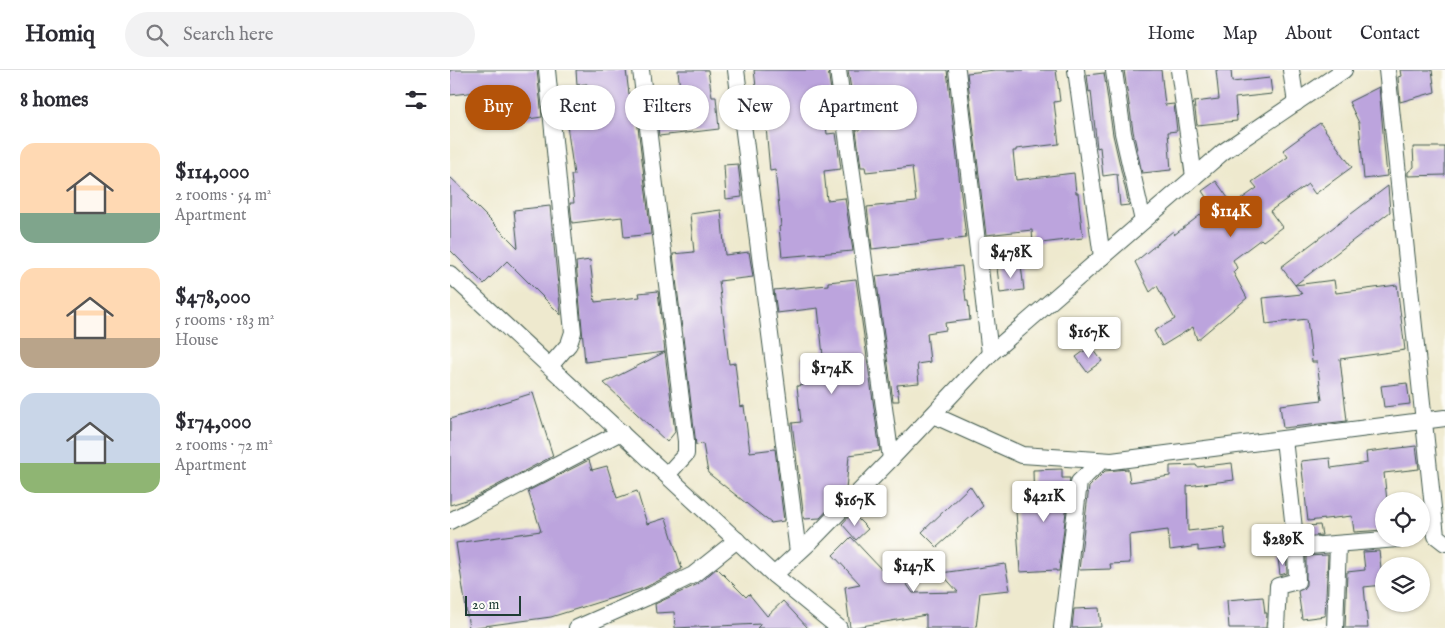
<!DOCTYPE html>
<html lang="en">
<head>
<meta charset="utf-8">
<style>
	:root { --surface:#fff; --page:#f2f2f3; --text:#2b2b33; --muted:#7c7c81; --line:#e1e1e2; --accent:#b45309 }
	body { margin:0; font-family:"IM FELL English",serif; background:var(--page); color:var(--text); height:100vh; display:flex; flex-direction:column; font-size:19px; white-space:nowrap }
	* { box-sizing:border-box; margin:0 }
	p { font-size:16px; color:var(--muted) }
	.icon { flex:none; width:28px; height:28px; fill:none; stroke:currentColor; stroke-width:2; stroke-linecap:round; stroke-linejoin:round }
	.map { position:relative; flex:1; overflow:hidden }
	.side { display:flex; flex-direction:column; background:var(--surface); width:450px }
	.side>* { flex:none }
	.guide { position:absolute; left:15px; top:15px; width:475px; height:45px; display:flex; gap:10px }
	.fabs { position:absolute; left:925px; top:422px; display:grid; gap:10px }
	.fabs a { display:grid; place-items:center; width:55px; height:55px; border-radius:50%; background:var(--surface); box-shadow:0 1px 4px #0004; font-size:25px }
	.scale { position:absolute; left:15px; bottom:12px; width:56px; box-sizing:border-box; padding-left:5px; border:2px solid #1f3d34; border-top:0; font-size:14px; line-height:18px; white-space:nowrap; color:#1f3d34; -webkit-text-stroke:4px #fdfcf7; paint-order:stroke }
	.price { position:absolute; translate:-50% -42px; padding:0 11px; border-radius:5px; background:#fff; color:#222; font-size:16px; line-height:32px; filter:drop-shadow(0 1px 2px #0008) }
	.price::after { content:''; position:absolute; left:50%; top:30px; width:15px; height:11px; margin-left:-8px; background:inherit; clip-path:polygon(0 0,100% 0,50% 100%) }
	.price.on { background:var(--accent); color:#fff }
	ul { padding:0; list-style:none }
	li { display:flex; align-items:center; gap:15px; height:125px; padding:0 20px }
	li span { display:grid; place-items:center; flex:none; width:140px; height:100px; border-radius:15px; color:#555 }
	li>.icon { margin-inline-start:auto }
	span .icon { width:60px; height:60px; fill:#fffc; stroke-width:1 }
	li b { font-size:21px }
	h2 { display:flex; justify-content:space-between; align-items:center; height:60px; padding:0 20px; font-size:21px }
	.chip { padding:0 18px; border-radius:22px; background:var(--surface); box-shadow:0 1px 4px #0004; font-size:18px; line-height:45px }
	.chip.on { background:var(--accent); color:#fff }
	header { display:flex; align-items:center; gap:30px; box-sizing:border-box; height:70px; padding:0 25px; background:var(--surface); border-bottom:1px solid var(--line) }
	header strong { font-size:24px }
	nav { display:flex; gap:28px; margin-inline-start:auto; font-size:18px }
	.search { width:350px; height:45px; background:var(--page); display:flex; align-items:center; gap:12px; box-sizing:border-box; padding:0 18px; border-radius:28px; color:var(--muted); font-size:19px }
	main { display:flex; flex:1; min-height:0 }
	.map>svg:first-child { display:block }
</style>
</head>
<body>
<header>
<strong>Homiq</strong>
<div class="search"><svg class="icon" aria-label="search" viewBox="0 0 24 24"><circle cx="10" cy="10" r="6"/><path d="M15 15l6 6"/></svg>Search here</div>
<nav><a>Home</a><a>Map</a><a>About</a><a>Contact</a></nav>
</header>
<main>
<section class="side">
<h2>8 homes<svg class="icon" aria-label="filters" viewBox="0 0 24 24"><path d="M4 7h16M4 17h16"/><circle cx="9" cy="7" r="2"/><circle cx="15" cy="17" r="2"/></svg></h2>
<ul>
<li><span style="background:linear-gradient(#ffd9b3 70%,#7fa58c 0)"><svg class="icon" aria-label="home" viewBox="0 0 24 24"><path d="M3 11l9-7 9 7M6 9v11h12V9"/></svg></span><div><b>$114,000</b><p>2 rooms · 54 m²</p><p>Apartment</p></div></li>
<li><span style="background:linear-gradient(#ffd9b3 70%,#b9a48a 0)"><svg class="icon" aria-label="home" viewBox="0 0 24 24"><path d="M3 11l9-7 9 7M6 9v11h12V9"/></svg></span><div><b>$478,000</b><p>5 rooms · 183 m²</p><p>House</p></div></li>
<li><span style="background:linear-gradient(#c9d6e8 70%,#8fb573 0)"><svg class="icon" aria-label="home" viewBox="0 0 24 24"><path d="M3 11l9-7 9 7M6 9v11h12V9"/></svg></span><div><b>$174,000</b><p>2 rooms · 72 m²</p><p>Apartment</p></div></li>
</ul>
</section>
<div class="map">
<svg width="995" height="558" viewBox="0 0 995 558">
	<rect width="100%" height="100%" fill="#fdfcf7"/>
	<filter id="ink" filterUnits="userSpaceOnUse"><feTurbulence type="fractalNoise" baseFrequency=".02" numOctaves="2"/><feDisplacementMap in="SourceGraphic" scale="10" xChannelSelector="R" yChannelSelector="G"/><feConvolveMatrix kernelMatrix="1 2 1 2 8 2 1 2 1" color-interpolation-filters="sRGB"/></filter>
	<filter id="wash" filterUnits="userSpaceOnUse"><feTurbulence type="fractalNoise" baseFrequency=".0096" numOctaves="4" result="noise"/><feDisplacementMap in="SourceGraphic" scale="20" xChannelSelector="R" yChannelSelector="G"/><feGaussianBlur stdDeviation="1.12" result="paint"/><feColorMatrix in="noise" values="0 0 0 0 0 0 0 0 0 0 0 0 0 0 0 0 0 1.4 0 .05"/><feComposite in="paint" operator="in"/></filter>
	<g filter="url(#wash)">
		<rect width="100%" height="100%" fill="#eee9ce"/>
		<g id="blocks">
			<!-- building -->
			<g fill="#bca4dd">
				<polygon points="0,0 87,0 92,47 58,52 54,19 0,25"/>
				<polygon points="126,0 176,0 179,24 184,24 201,164 174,167 172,147 122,153 120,133 124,133 121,105 124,105 117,55 140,53 137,14 127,15"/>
				<polygon points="228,0 258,0 262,27 266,27 269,59 209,66 205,33 231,30"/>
				<polygon points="304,0 378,0 381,21 372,22 377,64 386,63 391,99 374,101 377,130 395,128 403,181 332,187 329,157 331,156 325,100 320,101 315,46 312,46 310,25 307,25"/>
				<polygon points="398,0 497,0 516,168 422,179 417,137 466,132 462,97 416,102 415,97 411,97 406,60 410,60 406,18 401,19"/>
				<polygon points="545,0 606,0 610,31 604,32 609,74 566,79 566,81 563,81 566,110 624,103 626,123 628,123 633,168 583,174 582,160 536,165 517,3"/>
				<polygon points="674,0 711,0 715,35 724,34 727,61 718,62 721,100 692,103 683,61"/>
				<polygon points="766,0 781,0 782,12 820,8 822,24 785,28 787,51 747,55 744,32 769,29"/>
				<polygon points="950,0 982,0 985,22 950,32 948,7 951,6"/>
				<polygon points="654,3 663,65 679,135 670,136 667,104 653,106 650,77 647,78 641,21 639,22 637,5"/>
				<polygon points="929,17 937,106 914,109 909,53 899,32"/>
				<polygon points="870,53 902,97 865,124 858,114 820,141 832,157 813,171 811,169 783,190 787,198 783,202 797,228 747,270 743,257 712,276 704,261 725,249 707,216 700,222 685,192 723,161 724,165 762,136 752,121 766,111 783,135 807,118 802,112 838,87 833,80"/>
				<polygon points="963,77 995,77 995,105 958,106 958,102 964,97"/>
				<polygon points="288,94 292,127 276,129 274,95"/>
				<polygon points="0,107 20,126 18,128 68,178 64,140 100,136 111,245 57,191 34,214 0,180"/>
				<polygon points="938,116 940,142 845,215 831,197"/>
				<polygon points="271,140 275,185 299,182 303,207 269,211 279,294 285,293 290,337 294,336 300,382 325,379 334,451 321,453 258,403 253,374 246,375 223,184 244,182 240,144"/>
				<polygon points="140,190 145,232 190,227 189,223 208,221 215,282 135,292 126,192"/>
				<polygon points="571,195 574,220 550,223 547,198"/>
				<polygon points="512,196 516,231 518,231 520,250 495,253 496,260 477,263 480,292 467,294 469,313 447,315 449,331 443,331 426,206"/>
				<polygon points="406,209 430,381 399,385 396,420 370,448 354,449 342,353 351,352 347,316 354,315 351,289 373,286 368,238 327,243 324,220 378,215 378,212"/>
				<polygon points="884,210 886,223 947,215 955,280 890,289 897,351 833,358 830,335 872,330 867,292 862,292 857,249 816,254 813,228 852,224 845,215"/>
				<polygon points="641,276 652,291 637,302 626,287"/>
				<polygon points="215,282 225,362 217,372 154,313"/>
				<polygon points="957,313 960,334 934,337 931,316"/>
				<polygon points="83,323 103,386 23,428 0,435 0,349"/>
				<polygon points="966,376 969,399 934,403 937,431 934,431 934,441 930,441 933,460 904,462 902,446 858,451 851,391 880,388 881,398 917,393 916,382"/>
				<polygon points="139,390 142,400 157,396 167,428 187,421 197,454 216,448 232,499 194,518 101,547 19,558 6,473 91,461 78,421"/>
				<polygon points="782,393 784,410 737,416 738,461 774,457 776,478 748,481 748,476 720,480 718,460 679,465 680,493 660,494 661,499 629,500 639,417 655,401 678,399 680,412 720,406 720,396 746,395 747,397"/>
				<polygon points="612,399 612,408 620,408 609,501 606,501 606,500 570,502 566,441 584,440 583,400"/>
				<polygon points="520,416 533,436 487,477 472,462"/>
				<polygon points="402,443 418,459 406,470 392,454"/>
				<polygon points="870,455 872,465 858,466 856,456"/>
				<polygon points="401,467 432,500 444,497 452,508 451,509 453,509 463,523 508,522 491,503 555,494 560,520 530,523 526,558 476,558 476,545 400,558 395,517 410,514 383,485"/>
				<polygon points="929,481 933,515 914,517 918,558 895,558 897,502 915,500 913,482"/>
				<polygon points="878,485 875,546 852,549 848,521 853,519 856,515 856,486"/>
				<polygon points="836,487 837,503 830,505 828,488"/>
				<polygon points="267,498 296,527 299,524 317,546 333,531 358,558 307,558 311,554 225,558 224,542 206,543 205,534 248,514"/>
				<polygon points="813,527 815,543 817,543 816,558 779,558 777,530"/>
				<polygon points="649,538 651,557 622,558 624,539"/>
			</g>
		</g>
	</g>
	<g filter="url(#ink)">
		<use href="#blocks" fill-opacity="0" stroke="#3e574b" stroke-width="1"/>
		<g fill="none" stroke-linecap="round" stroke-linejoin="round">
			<defs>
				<g id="street">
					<polyline points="97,0 123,262 119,274 100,296"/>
					<polyline points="191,0 236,371 236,384 217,405"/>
					<polyline points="286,0 348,482"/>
					<polyline points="388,0 441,389"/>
					<polyline points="507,0 540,284"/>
					<polyline points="626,0 652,187"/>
					<polyline points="729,0 744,107"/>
					<polyline points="841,0 846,33"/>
					<polyline points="937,0 986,466 995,473"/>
					<polyline points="664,1 673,63 693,151"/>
					<polyline points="0,204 324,505 389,558"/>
					<polyline points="483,345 572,385 662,391 995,348"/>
					<polyline points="834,369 846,477 948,469"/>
					<polyline points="0,451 171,362"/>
					<polyline points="324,505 361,471 441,389 540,284 773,82 894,0"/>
					<polyline points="127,558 202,525 243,505 287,470"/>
					<polyline points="612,558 629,412 651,391"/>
					<polyline points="826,558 828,516 847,511 846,477"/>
					<polyline points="885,558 888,474"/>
				</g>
			</defs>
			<!-- street casing -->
			<use href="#street" stroke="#3e574b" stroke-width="18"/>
			<!-- street -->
			<use href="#street" stroke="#fff" stroke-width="16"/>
		</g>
	</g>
</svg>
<div class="fabs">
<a><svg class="icon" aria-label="locate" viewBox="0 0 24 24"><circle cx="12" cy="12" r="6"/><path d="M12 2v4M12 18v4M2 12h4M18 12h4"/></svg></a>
<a><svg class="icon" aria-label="layers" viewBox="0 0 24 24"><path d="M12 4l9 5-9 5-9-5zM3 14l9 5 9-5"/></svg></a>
</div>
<div class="scale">20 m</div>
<b class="price on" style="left:781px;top:168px">$114K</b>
<b class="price" style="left:561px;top:209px">$478K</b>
<b class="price" style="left:639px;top:289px">$167K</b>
<b class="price" style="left:382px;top:325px">$174K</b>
<b class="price" style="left:594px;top:453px">$421K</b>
<b class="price" style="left:405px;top:457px">$167K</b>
<b class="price" style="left:833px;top:496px">$289K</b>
<b class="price" style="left:464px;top:523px">$147K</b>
<div class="guide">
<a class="chip on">Buy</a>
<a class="chip">Rent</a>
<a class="chip">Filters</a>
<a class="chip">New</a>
<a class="chip">Apartment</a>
</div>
</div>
</main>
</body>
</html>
